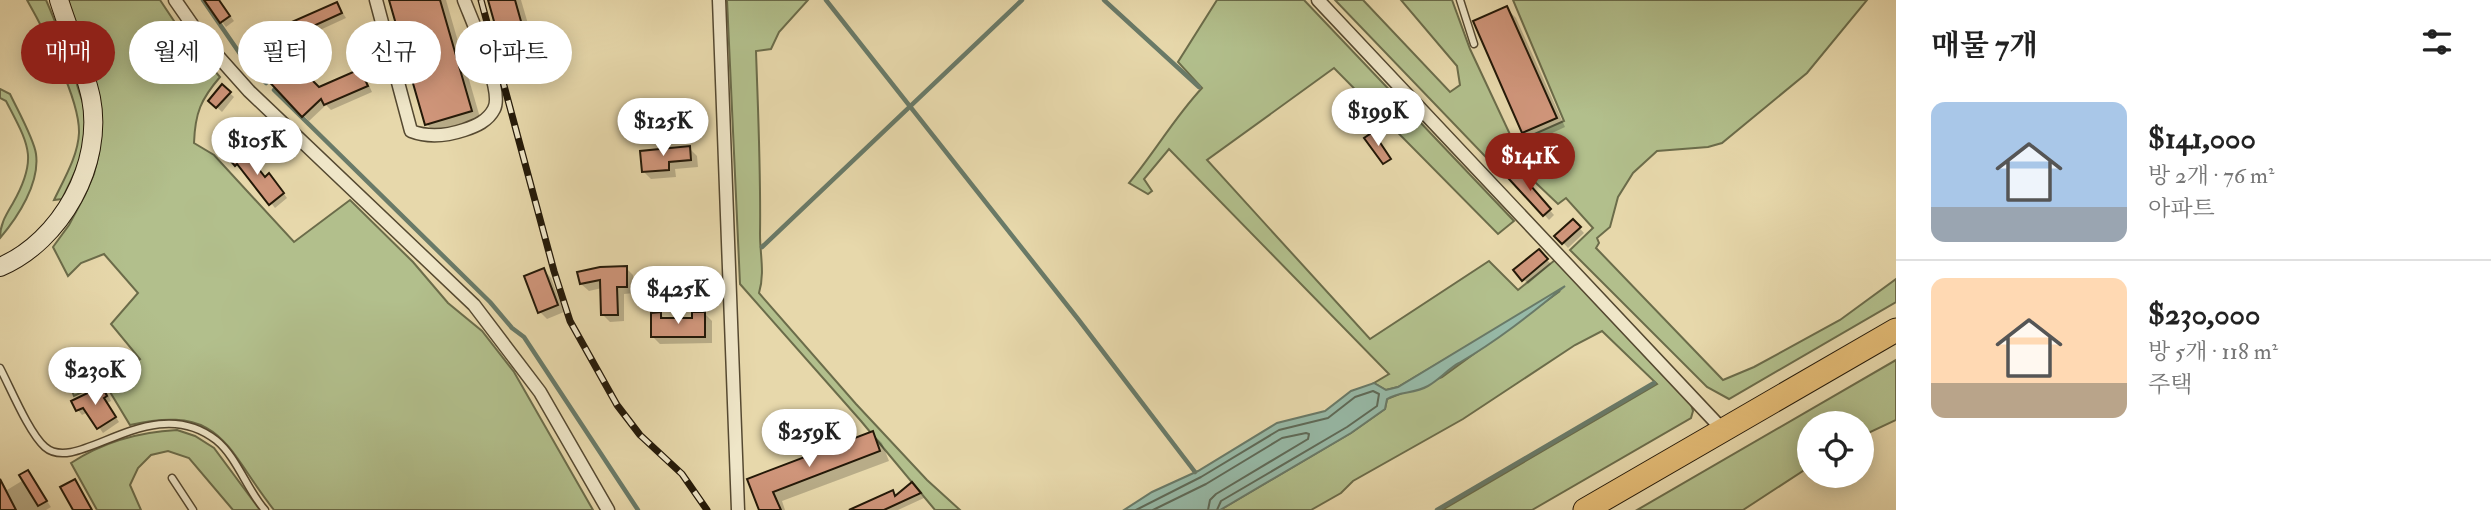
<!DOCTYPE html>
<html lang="ko">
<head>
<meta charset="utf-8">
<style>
	:root { --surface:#fff; --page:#f2f2f2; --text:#222; --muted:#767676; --line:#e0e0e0; --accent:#8f2418 }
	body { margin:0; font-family:"IM FELL Double Pica","Noto Serif KR",serif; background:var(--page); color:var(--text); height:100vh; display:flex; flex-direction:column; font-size:26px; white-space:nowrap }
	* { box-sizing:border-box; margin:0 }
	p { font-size:23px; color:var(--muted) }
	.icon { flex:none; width:38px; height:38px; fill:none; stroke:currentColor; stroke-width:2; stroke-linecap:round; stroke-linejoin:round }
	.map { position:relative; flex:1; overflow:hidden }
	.details { display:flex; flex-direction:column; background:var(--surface); width:595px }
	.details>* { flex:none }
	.guide { position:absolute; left:21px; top:21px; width:665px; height:63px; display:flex; gap:14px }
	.tools { position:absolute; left:1797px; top:411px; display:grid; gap:14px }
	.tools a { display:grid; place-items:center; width:77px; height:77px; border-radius:50%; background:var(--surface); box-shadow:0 4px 18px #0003; font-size:35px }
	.price { position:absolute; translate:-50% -60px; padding:0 16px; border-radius:24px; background:#fff; color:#222; font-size:23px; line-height:46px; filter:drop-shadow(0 2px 4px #0008) }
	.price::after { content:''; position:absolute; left:50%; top:42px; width:21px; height:16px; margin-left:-10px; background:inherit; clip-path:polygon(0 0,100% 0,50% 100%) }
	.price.current { background:var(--accent); color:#fff }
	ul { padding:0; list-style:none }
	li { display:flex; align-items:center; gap:21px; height:175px; padding:0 35px }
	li+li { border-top:2px solid var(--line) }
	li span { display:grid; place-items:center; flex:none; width:196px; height:140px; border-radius:14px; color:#555 }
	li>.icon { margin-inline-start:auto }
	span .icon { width:84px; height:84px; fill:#fffc; stroke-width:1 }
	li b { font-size:30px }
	h2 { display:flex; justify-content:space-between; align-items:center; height:84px; padding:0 35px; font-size:30px }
	.tag { padding:0 24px; border-radius:32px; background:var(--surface); box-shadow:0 4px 18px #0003; font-size:24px; line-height:63px }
	.tag.current { background:var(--accent); color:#fff }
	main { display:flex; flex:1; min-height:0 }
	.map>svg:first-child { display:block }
</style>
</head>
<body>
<main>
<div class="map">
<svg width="1896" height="510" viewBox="0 0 1896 510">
	<rect width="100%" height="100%" fill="#e7d8ab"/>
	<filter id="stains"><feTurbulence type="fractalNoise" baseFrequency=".00286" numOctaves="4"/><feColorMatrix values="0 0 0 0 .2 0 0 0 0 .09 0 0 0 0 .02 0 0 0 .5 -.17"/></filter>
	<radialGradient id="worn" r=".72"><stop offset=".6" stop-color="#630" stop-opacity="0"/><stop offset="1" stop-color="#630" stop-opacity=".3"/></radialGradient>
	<!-- green -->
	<g fill="#b2bf8c" stroke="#6b6c4a" stroke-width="2">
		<path d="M 27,0 L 46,0 C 58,27 67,53 76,81 C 80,97 88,111 87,128 C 85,154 73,176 62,199 L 54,200 C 64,179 78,156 79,133 C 80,99 44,30 27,0 Z"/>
		<path d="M 68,0 L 160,0 L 180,30 L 220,77 C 201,99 195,113 194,143 L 214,155 L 294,242 L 350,200 L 413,262 L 448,303 L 482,331 L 514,372 L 593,510 L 274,510 C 225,448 223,404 130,425 L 104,382 L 74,396 L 68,381 L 92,365 L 109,375 L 128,369 L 140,359 L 111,324 L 138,293 L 104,254 L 81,263 L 68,276 L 53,247 L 69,225 L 85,195 L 94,174 L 99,153 L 97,90 Z"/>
		<path d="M 727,0 L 808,0 L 779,32 L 771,49 L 756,51 C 758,112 761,173 760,234 C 760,255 765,273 759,293 L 856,404 L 927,480 L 960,510 L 935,510 L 861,421 L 740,284 Z"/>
		<path d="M 1217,0 L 1304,0 L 1514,221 L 1498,234 L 1334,68 L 1207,160 L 1370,339 L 1489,261 L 1518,290 L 1555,260 L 1691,404 L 1693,411 L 1691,418 L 1532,510 L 1442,510 L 1657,384 L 1602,331 L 1575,345 L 1463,419 L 1353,481 L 1341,493 L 1311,510 L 1220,510 L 1351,433 L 1385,409 L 1387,399 L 1442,377 L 1560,291 L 1398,387 L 1386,390 L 1374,383 L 1389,374 L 1169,149 L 1144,179 L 1152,191 L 1148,194 L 1129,183 C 1155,152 1174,118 1202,88 L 1178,62 Z"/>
		<polygon points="1335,0 1363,0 1450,92 1460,85 1457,66 1401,0 1452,0 1470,49 1514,143 1564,121 1513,0 1867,0 1807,73 1722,143 1708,147 1657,151 1633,173 1618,197 1610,227 1597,238 1599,243 1596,248 1723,380 1754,367 1840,320 1896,279 1896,302 1729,399 1707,387 1570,250 1593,228 1566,198 1558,204 1518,166 1504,176"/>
		<path d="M 0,89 L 10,94 C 17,109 34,139 36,154 C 40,183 18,217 0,238 C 0,224 6,215 13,203 C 39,157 28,144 6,101 L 0,98 Z"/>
		<polygon points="1896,360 1896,420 1862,436 1862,424 1810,424 1809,467 1743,510 1637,510"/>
		<path d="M 177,430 L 195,436 L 214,448 L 260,510 L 233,510 L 189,458 L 168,451 L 151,455 L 138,468 L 130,485 L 141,510 L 97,510 L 71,463 C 103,442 138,432 177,430 Z"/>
	</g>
	<!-- water -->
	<path fill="#97baa8" stroke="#697a68" stroke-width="2" d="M 1565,286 C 1531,314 1497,341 1459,363 C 1448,369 1439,380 1428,386 C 1414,394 1400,391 1387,399 L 1385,409 L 1351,433 L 1220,510 L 1124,510 L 1152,492 L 1198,471 L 1277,423 L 1325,411 L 1351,391 L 1374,383 L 1386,390 L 1398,387 Z"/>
	<!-- shadow -->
	<g fill="#0003">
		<polygon points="206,0 219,0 234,21 226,27"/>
		<polygon points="391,0 446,0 481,121 436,133 426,124"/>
		<polygon points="489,0 521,0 533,41 510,48 500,38"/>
		<polygon points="337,4 346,18 281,48 276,43"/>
		<polygon points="1506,8 1516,18 1565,127 1533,142 1523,132"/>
		<polygon points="360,71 365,77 372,92 331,110 326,105 309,121 264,74 319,89"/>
		<polygon points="222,86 234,97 222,112 210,101"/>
		<polygon points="689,148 697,156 698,167 675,169 676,177 651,179 644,172"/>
		<polygon points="231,158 265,178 274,180 287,198 275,208 243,168 241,170"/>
		<polygon points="1522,178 1554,215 1549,220 1512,179"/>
		<polygon points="1573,221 1584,233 1568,248 1557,236"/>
		<polygon points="1538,251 1551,264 1528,284 1516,270"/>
		<polygon points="626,268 633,275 634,293 624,294 624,321 610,322 602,314 602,288 589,291 581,284"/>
		<polygon points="544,270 551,278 564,312 547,319 540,312"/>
		<polygon points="715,278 720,283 721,300 712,300 708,296"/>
		<polygon points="704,313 712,321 712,343 660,344 653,337 660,314 666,320 694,319"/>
		<polygon points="102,388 107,393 111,401 107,403 119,422 103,433 88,412 82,415 78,410"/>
		<polygon points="872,433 882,443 889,461 782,501 785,510 761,510 749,480"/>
		<polygon points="30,476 51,507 46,510 0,510 0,478 7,490"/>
		<polygon points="911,485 924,498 898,510 869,510 892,492 897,497"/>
	</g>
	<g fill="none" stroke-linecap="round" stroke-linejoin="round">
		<!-- shore -->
		<g stroke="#5e6a58" stroke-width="2">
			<polyline points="1136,510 1201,477 1279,430 1328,418 1355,397 1373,391 1379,394 1377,406 1347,427 1221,501 1217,510"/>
			<polyline points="1153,510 1206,484 1282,438 1306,433 1309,434 1308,439 1216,494 1210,500 1208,510"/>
		</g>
		<!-- stream -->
		<g stroke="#697a68" stroke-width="4.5">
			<polyline points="203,0 245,61 266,83"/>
			<polyline points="826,0 1078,319 1195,472"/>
			<polyline points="1104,0 1199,87"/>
			<polyline points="274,90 490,302 512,328 524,337 638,510"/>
			<polyline points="762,247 1022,0"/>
			<polyline points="1437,510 1654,383"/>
		</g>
	</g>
	<!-- building -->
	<g fill="#cf957a" stroke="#241908" stroke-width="2">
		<polygon points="204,0 219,0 230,16 220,23"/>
		<polygon points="389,0 440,0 472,111 425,125"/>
		<polygon points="488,0 515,0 524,32 499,39"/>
		<polygon points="337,2 342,13 274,44 269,32"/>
		<polygon points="1507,6 1557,118 1522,133 1473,21"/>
		<polygon points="271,64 287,79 299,67 319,87 360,69 368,86 324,105 321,99 302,117 262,74"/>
		<polygon points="222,84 231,92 216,108 208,101"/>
		<polygon points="1373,132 1391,159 1383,164 1364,138"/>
		<polygon points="690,146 691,160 669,162 669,170 642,172 640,151"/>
		<polygon points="242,148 265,177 269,173 284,193 269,205 237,164 235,166 228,158"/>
		<polygon points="1518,171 1551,209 1543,216 1509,179"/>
		<polygon points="1573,219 1581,227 1562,244 1554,236"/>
		<polygon points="1539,249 1548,259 1522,281 1513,270"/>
		<polygon points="627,266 627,287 617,287 618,315 601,315 600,280 580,284 577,272 600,267"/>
		<polygon points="544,268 558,305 538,313 524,276"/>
		<polygon points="705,277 716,277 717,296 706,296"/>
		<polygon points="661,312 661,318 692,318 692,312 705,312 705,337 651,337 651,313"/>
		<polygon points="102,386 107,396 104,398 116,417 97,429 83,408 76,411 71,401"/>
		<polygon points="873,431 880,451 773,492 781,510 759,510 747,479"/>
		<polygon points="28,470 47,501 38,506 19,475"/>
		<polygon points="0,479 16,510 0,510"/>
		<polygon points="75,479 92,510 73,510 60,487"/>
		<polygon points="912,482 921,493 884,510 849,510 893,490 895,496"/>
	</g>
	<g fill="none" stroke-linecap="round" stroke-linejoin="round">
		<defs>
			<g id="lane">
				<polyline points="1460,0 1474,44"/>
				<path d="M 0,368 C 11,389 29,433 45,447 C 78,476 151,389 216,440 C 237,457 247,490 265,510"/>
				<polyline points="172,478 193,510"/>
			</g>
			<g id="street">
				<polyline points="175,0 200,36 249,91 474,305 540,392 608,510"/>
				<path d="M 376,0 L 411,131 C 429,138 446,136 464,130 C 476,126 488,121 494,109 C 504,91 472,21 464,0"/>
				<polyline points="719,0 738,510"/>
				<polyline points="1318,0 1722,429"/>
			</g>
			<path id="secondary" d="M 0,267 C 61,241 104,164 91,98 C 84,65 69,32 59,0"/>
			<polyline id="highway" points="1585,510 1896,330"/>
		</defs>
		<!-- lane casing -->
		<use href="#lane" stroke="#554931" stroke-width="9"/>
		<!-- street casing -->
		<use href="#street" stroke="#554931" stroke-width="15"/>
		<!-- secondary casing -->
		<use href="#secondary" stroke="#241908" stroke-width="20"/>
		<!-- highway casing -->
		<use href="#highway" stroke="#241908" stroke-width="25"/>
		<!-- lane -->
		<use href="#lane" stroke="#efe6c8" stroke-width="6"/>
		<!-- street -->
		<use href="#street" stroke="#efe6c8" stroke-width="12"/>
		<!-- secondary -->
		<use href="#secondary" stroke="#efe6c8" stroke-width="18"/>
		<!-- highway -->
		<use href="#highway" stroke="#e4bc76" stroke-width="23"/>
		<defs>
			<polyline id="rail" points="481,0 554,271 570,321 617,405 640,435 682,474 707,510"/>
		</defs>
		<!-- rail casing -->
		<use href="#rail" stroke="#241908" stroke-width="7"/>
		<!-- rail -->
		<use href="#rail" stroke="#efe6c8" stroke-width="4.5" stroke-dasharray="13" stroke-linecap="butt"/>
	</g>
	<rect width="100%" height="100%" filter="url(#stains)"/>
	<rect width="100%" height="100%" fill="url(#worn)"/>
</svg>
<div class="tools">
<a><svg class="icon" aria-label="locate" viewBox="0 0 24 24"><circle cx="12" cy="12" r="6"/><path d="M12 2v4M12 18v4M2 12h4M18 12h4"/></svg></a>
</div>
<b class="price" style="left:1378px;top:148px">$199K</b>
<b class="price" style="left:663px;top:158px">$125K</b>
<b class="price" style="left:257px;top:177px">$105K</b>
<b class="price current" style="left:1530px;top:193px">$141K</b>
<b class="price" style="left:678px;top:326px">$425K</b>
<b class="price" style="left:95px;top:407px">$230K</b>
<b class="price" style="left:809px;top:469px">$259K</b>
<div class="guide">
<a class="tag current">매매</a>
<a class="tag">월세</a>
<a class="tag">필터</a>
<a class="tag">신규</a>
<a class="tag">아파트</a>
</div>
</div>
<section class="details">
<h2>매물 7개<svg class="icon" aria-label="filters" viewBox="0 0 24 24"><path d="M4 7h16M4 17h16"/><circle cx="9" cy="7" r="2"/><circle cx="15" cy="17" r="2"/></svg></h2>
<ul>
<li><span style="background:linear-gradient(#a9c7e8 75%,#9aa5b1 0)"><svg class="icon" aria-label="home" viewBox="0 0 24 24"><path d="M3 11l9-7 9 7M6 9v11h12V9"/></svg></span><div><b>$141,000</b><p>방 2개 · 76 m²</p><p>아파트</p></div></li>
<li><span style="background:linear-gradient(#ffd9b3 75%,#b9a48a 0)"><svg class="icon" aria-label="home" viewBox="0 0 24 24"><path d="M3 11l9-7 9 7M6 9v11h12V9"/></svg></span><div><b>$230,000</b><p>방 5개 · 118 m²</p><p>주택</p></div></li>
</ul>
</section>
</main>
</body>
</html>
